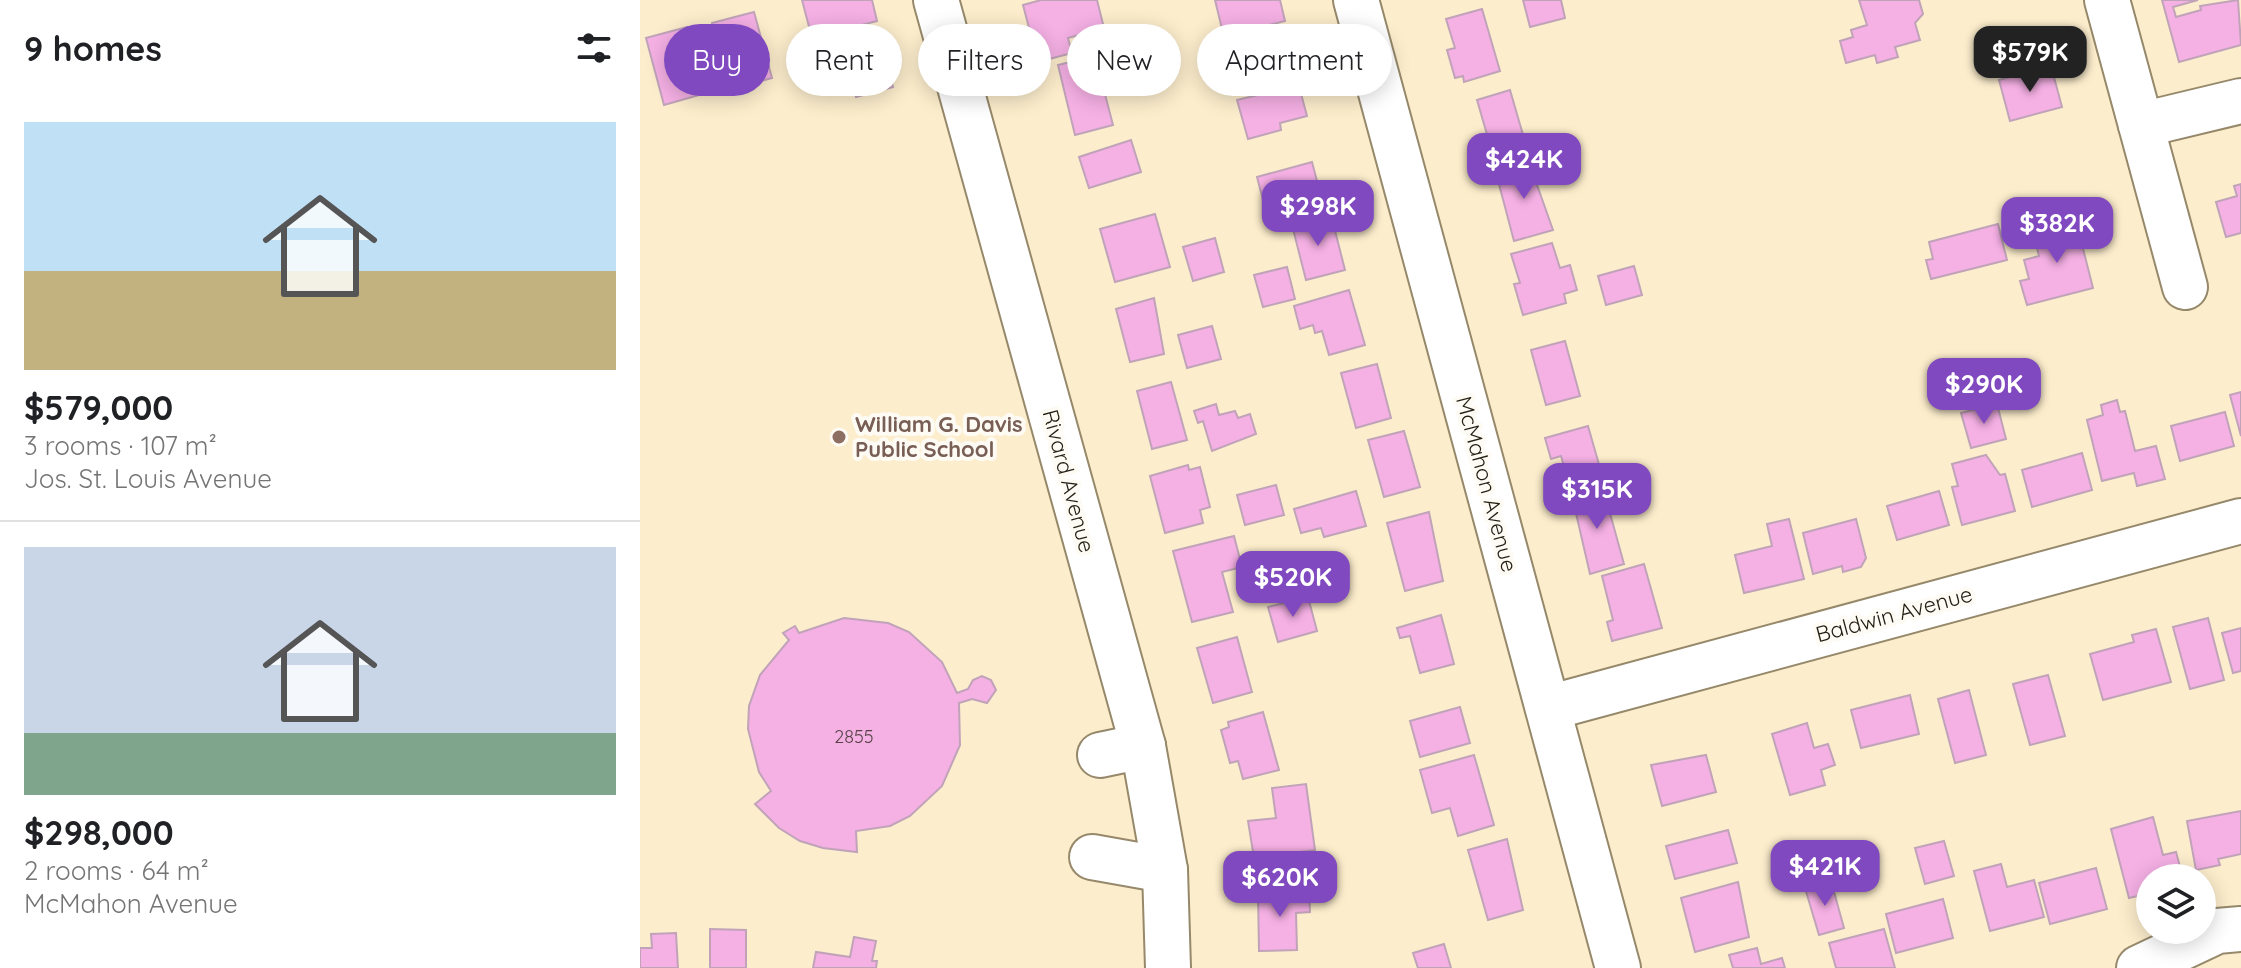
<!DOCTYPE html>
<html lang="en">
<head>
<meta charset="utf-8">
<style>
	:root { --surface:#fff; --page:#f6f6f6; --text:#202124; --muted:#757577; --line:#e0e0e0; --accent:#8049c0 }
	body { margin:0; font-family:Quicksand,sans-serif; background:var(--page); color:var(--text); height:100vh; display:flex; flex-direction:column; font-size:30px; white-space:nowrap }
	* { box-sizing:border-box; margin:0 }
	p { font-size:26px; color:var(--muted) }
	.icon { flex:none; width:44px; height:44px; fill:none; stroke:currentColor; stroke-width:2; stroke-linecap:round; stroke-linejoin:round }
	.map { position:relative; flex:1; overflow:hidden }
	.details { display:flex; flex-direction:column; background:var(--surface); width:640px }
	.details>* { flex:none }
	.guide { position:absolute; left:24px; top:24px; width:760px; height:72px; display:flex; gap:16px }
	.fabs { position:absolute; left:1496px; top:864px; display:grid; gap:16px }
	.fabs a { display:grid; place-items:center; width:80px; height:80px; border-radius:50%; background:var(--surface); box-shadow:0 4px 20px #0003; font-size:40px }
	.price { position:absolute; translate:-50% -68px; padding:0 18px; border-radius:16px; background:var(--accent); color:#fff; font-size:26px; line-height:52px; filter:drop-shadow(0 2px 4px #0008) }
	.price::after { content:''; position:absolute; left:50%; top:48px; width:24px; height:18px; margin-left:-12px; background:inherit; clip-path:polygon(0 0,100% 0,50% 100%) }
	.price.current { background:#222; color:#fff }
	ul { padding:0; list-style:none }
	li { display:grid; align-content:center; gap:16px; height:424px; padding:0 24px }
	li+li { border-top:2px solid var(--line) }
	li span { display:grid; place-items:center; height:248px; border-radius:0px; color:#555 }
	li>.icon { margin-inline-start:auto }
	span .icon { width:144px; height:144px; fill:#fffc; stroke-width:1 }
	li b { font-size:34px }
	h2 { display:flex; justify-content:space-between; align-items:center; height:96px; padding:0 24px; font-size:34px }
	.chip { padding:0 28px; border-radius:36px; background:var(--surface); box-shadow:0 4px 20px #0003; font-size:28px; line-height:72px }
	.chip.current { background:var(--accent); color:#fff }
	main { display:flex; flex:1; min-height:0 }
	.map>svg:first-child { display:block }
</style>
</head>
<body>
<main>
<section class="details">
<h2>9 homes<svg class="icon" aria-label="filters" viewBox="0 0 24 24"><path d="M4 7h16M4 17h16"/><circle cx="9" cy="7" r="2"/><circle cx="15" cy="17" r="2"/></svg></h2>
<ul>
<li><span style="background:linear-gradient(#bfe0f5 60%,#c2b280 0)"><svg class="icon" aria-label="home" viewBox="0 0 24 24"><path d="M3 11l9-7 9 7M6 9v11h12V9"/></svg></span><div><b>$579,000</b><p>3 rooms · 107 m²</p><p>Jos. St. Louis Avenue</p></div></li>
<li><span style="background:linear-gradient(#c9d6e8 75%,#7fa58c 0)"><svg class="icon" aria-label="home" viewBox="0 0 24 24"><path d="M3 11l9-7 9 7M6 9v11h12V9"/></svg></span><div><b>$298,000</b><p>2 rooms · 64 m²</p><p>McMahon Avenue</p></div></li>
</ul>
</section>
<div class="map">
<svg width="1601" height="968" viewBox="0 0 1601 968">
	<rect width="100%" height="100%" fill="#fcedcc"/>
	<!-- building -->
	<g fill="#f5b0e4" stroke="#c1a3b9" stroke-width="2">
		<polygon points="162,0 232,0 237,21 172,38"/>
		<polygon points="401,0 457,0 464,28 428,38 432,53 398,62 383,5"/>
		<polygon points="575,0 640,0 645,21 621,27 629,56 591,66"/>
		<polygon points="883,0 921,0 925,18 890,27"/>
		<polygon points="1219,0 1279,0 1283,14 1275,23 1280,40 1255,47 1258,57 1237,63 1235,55 1206,63 1200,41 1213,37 1211,30 1227,25"/>
		<polygon points="1522,0 1558,0 1533,7 1536,17 1561,10 1560,6 1598,0 1601,45 1539,62"/>
		<polygon points="842,9 860,71 824,82 823,76 815,78 807,50 815,48 806,19"/>
		<polygon points="114,12 132,78 91,89 85,68 79,69 75,55 81,54 72,23"/>
		<polygon points="47,27 66,93 24,105 6,38"/>
		<polygon points="243,51 253,87 216,97 206,62"/>
		<polygon points="455,56 473,125 435,135 418,65"/>
		<polygon points="652,60 667,116 640,123 641,130 608,139 597,100 626,93 619,69"/>
		<polygon points="1411,66 1422,107 1370,121 1359,80"/>
		<polygon points="870,90 888,152 855,162 837,100"/>
		<polygon points="491,140 501,172 449,188 439,157"/>
		<polygon points="672,162 682,200 627,215 617,177"/>
		<polygon points="898,162 903,181 896,182 913,230 874,241 856,173"/>
		<polygon points="1601,184 1601,233 1586,237 1576,202 1597,196 1594,186"/>
		<polygon points="515,214 530,267 475,282 460,229"/>
		<polygon points="691,215 705,270 666,280 652,225"/>
		<polygon points="1436,221 1453,288 1387,305 1380,281 1389,279 1384,260 1399,256 1393,232"/>
		<polygon points="1358,224 1367,260 1291,279 1286,260 1293,259 1289,242"/>
		<polygon points="575,238 584,272 553,281 543,247"/>
		<polygon points="912,243 920,268 930,265 937,290 924,294 926,303 883,315 874,284 880,283 871,254"/>
		<polygon points="994,266 1002,295 966,305 958,276"/>
		<polygon points="647,267 655,299 623,307 614,275"/>
		<polygon points="709,290 725,345 689,355 682,331 675,333 673,325 660,329 654,306"/>
		<polygon points="514,298 524,354 490,362 476,309"/>
		<polygon points="572,326 581,359 547,368 538,335"/>
		<polygon points="925,341 940,396 906,405 891,350"/>
		<polygon points="737,364 751,418 716,428 701,373"/>
		<polygon points="531,382 547,440 512,449 497,391"/>
		<polygon points="1601,392 1601,436 1590,395"/>
		<polygon points="1477,400 1480,412 1485,411 1495,451 1516,446 1525,479 1497,486 1494,473 1462,481 1447,420 1463,415 1461,405"/>
		<polygon points="576,404 579,415 595,411 598,418 610,414 616,434 572,451 563,421 558,423 554,411"/>
		<polygon points="1357,404 1366,439 1331,448 1321,413"/>
		<polygon points="1585,412 1594,446 1540,461 1531,426"/>
		<polygon points="948,426 962,475 929,484 921,456 911,459 905,438"/>
		<polygon points="764,431 780,487 744,497 728,440"/>
		<polygon points="1442,453 1452,490 1392,507 1382,470"/>
		<polygon points="1346,455 1360,475 1365,474 1375,511 1322,525 1312,487 1318,486 1312,464"/>
		<polygon points="548,465 549,470 560,467 570,507 560,510 563,523 525,533 510,476"/>
		<polygon points="636,485 644,515 605,525 597,495"/>
		<polygon points="963,488 984,564 950,574 932,496"/>
		<polygon points="716,491 726,526 684,537 681,528 661,533 654,509"/>
		<polygon points="1299,491 1309,525 1257,540 1247,506"/>
		<polygon points="789,512 803,581 765,591 747,523"/>
		<polygon points="1149,519 1164,579 1104,593 1095,555 1132,546 1127,524"/>
		<polygon points="1216,519 1226,558 1221,567 1203,572 1202,566 1173,574 1163,533"/>
		<polygon points="594,536 602,567 582,572 593,612 552,622 533,551"/>
		<polygon points="1004,564 1022,628 972,641 967,622 973,620 962,576"/>
		<polygon points="668,597 677,631 638,642 628,607"/>
		<polygon points="801,615 814,664 780,673 770,636 760,638 757,628"/>
		<polygon points="204,618 248,623 269,632 302,662 317,693 328,689 333,680 342,676 351,680 356,690 347,703 332,699 319,703 320,745 302,786 270,816 250,826 216,831 217,852 183,848 160,841 139,828 115,804 131,791 119,772 108,729 109,706 120,675 149,640 143,633 155,626 159,633"/>
		<polygon points="1568,618 1584,680 1550,689 1533,627"/>
		<polygon points="1601,628 1601,671 1593,673 1582,633"/>
		<polygon points="1516,629 1531,682 1463,700 1450,654 1494,642 1492,635"/>
		<polygon points="597,637 612,692 573,703 557,648"/>
		<polygon points="1408,675 1425,736 1390,745 1373,684"/>
		<polygon points="1329,690 1346,755 1315,763 1298,699"/>
		<polygon points="1270,695 1279,734 1221,748 1211,710"/>
		<polygon points="820,707 830,743 780,757 770,721"/>
		<polygon points="623,712 639,770 603,779 598,761 590,763 581,730 589,727 588,722"/>
		<polygon points="1167,723 1174,748 1188,744 1195,765 1181,770 1185,785 1150,795 1132,734"/>
		<polygon points="834,755 854,825 818,836 810,808 792,813 780,770"/>
		<polygon points="1066,755 1076,792 1022,806 1011,765"/>
		<polygon points="666,784 675,850 614,858 608,821 636,818 632,788"/>
		<polygon points="1601,811 1601,854 1578,859 1580,865 1556,870 1547,821"/>
		<polygon points="1513,817 1523,855 1536,852 1543,878 1510,878 1510,893 1489,898 1471,829"/>
		<polygon points="1088,830 1097,863 1035,879 1026,846"/>
		<polygon points="867,839 883,910 848,920 828,850"/>
		<polygon points="1304,841 1314,876 1285,884 1275,848"/>
		<polygon points="1361,864 1367,887 1394,880 1404,917 1350,931 1334,871"/>
		<polygon points="1456,868 1467,909 1410,924 1399,883"/>
		<polygon points="1191,881 1204,928 1179,935 1165,888"/>
		<polygon points="1098,882 1109,937 1055,952 1041,898"/>
		<polygon points="669,892 670,912 656,913 657,950 619,951 618,893"/>
		<polygon points="1303,899 1313,938 1256,953 1246,914"/>
		<polygon points="70,929 106,930 106,968 70,968"/>
		<polygon points="1244,929 1255,968 1196,968 1189,943"/>
		<polygon points="36,933 38,968 0,968 0,948 12,948 11,934"/>
		<polygon points="214,937 236,941 232,961 237,961 236,968 173,968 176,952 210,957"/>
		<polygon points="804,944 811,968 778,968 773,953"/>
		<polygon points="1117,948 1121,964 1142,958 1145,968 1093,968 1089,955"/>
	</g>
	<g fill="none" stroke-linecap="round" stroke-linejoin="round">
		<defs>
			<g id="minor">
				<polyline points="296,0 503,746 525,870 528,968"/>
				<polyline points="716,0 978,968"/>
				<polyline points="1467,0 1545,287"/>
				<polyline points="1501,125 1601,101"/>
				<polyline points="908,708 1601,521"/>
				<polyline points="460,755 503,746"/>
				<polyline points="452,857 525,870"/>
				<polyline points="1499,968 1577,931 1601,929"/>
			</g>
		</defs>
		<!-- minor casing -->
		<use href="#minor" stroke="#96896b" stroke-width="48"/>
		<!-- minor -->
		<use href="#minor" stroke="#fff" stroke-width="44"/>
	</g>
	<!-- markers -->
	<circle fill="#8d6e63" stroke="#fefbf5" stroke-width="3" cx="199" cy="437" r="8"/>
	<g text-anchor="middle" stroke-width="8" stroke-linejoin="round" paint-order="stroke">
		<!-- number labels -->
		<g font-size="18" fill="#584246">
			<text x="214" y="743">2855</text>
		</g>
		<!-- education labels -->
		<g font-size="22" font-weight="bold" fill="#785e54" stroke="#fefbf5" text-anchor="start">
			<text x="215" y="432">William G. Davis<tspan x="215" dy="25">Public School</tspan></text>
		</g>
		<!-- street labels -->
		<g font-size="22" fill="#231e12" stroke="#fefbf5">
			<text transform="translate(429 481) rotate(75)" y="8">Rivard Avenue</text>
			<text transform="translate(847 484) rotate(75)" y="8">McMahon Avenue</text>
			<text transform="translate(1254 614) rotate(-15)" y="8">Baldwin Avenue</text>
		</g>
	</g>
</svg>
<div class="fabs">
<a><svg class="icon" aria-label="layers" viewBox="0 0 24 24"><path d="M12 4l9 5-9 5-9-5zM3 14l9 5 9-5"/></svg></a>
</div>
<b class="price current" style="left:1390px;top:94px">$579K</b>
<b class="price" style="left:884px;top:201px">$424K</b>
<b class="price" style="left:678px;top:248px">$298K</b>
<b class="price" style="left:1417px;top:265px">$382K</b>
<b class="price" style="left:1344px;top:426px">$290K</b>
<b class="price" style="left:957px;top:531px">$315K</b>
<b class="price" style="left:653px;top:619px">$520K</b>
<b class="price" style="left:1185px;top:908px">$421K</b>
<b class="price" style="left:640px;top:919px">$620K</b>
<div class="guide">
<a class="chip current">Buy</a>
<a class="chip">Rent</a>
<a class="chip">Filters</a>
<a class="chip">New</a>
<a class="chip">Apartment</a>
</div>
</div>
</main>
</body>
</html>
